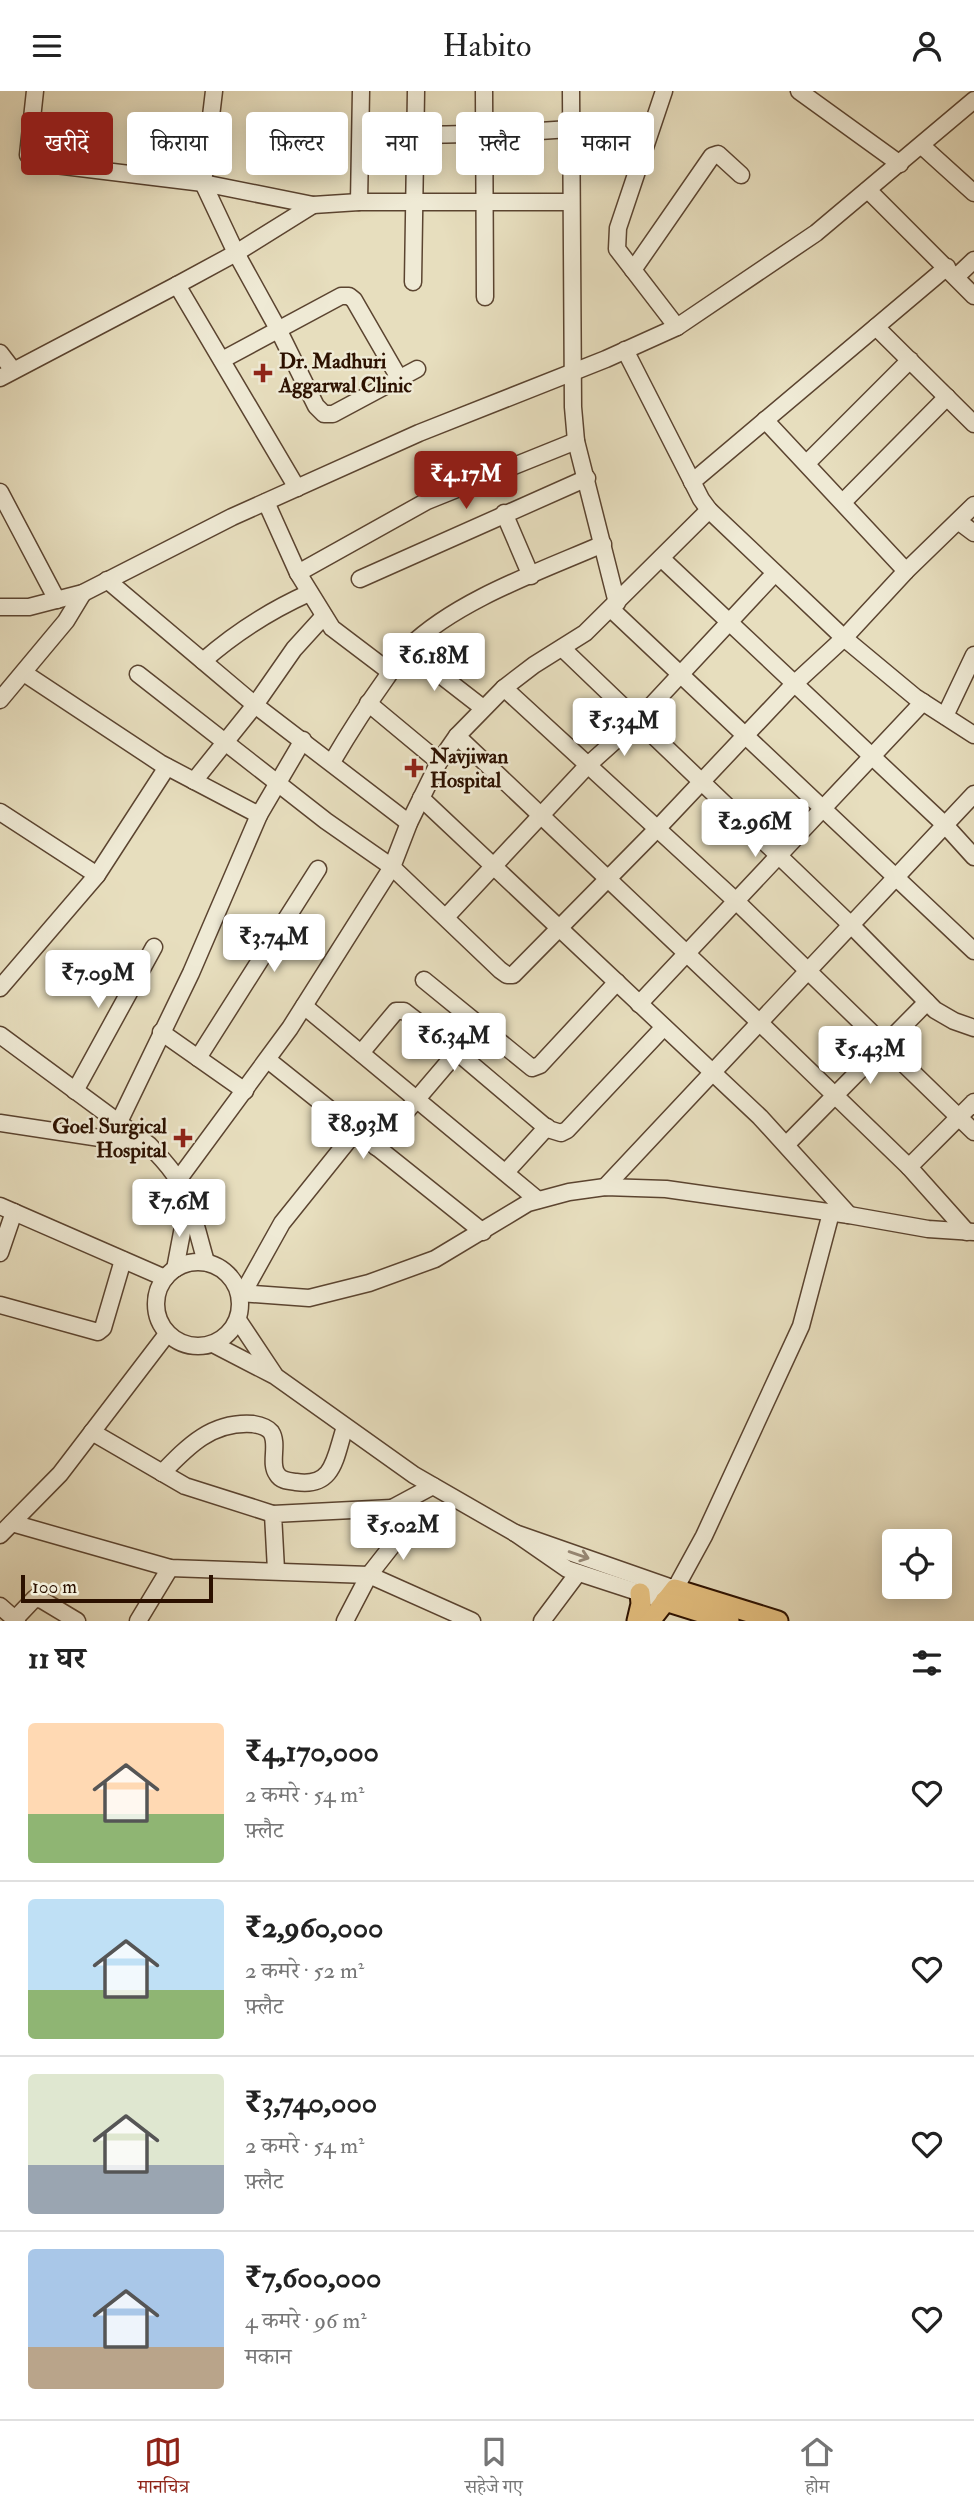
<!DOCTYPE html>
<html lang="hi">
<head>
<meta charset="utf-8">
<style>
	:root { --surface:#fff; --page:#f2f2f2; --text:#222; --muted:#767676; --line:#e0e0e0; --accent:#8f2418 }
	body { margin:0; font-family:"IM FELL Double Pica","Noto Serif Devanagari",serif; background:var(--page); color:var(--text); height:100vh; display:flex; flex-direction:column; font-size:26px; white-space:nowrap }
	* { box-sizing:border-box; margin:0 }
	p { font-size:23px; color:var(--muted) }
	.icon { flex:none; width:38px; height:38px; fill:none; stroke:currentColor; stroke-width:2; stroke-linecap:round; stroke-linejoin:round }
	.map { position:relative; height:1530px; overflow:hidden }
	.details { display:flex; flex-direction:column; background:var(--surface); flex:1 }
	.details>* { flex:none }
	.hud { position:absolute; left:21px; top:21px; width:933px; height:63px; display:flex; gap:14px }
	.tools { position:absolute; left:882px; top:1438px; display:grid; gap:14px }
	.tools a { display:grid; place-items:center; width:70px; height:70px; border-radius:7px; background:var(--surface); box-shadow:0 4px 18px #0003; font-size:35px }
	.scale { position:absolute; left:21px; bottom:18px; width:192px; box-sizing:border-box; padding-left:7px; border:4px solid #2c1100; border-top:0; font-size:19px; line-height:24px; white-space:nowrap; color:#2c1100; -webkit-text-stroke:5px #efead5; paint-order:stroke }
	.price { position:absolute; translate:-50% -60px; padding:0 16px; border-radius:7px; background:#fff; color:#222; font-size:23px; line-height:46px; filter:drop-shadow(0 2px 4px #0008) }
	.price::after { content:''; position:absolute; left:50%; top:42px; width:21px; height:16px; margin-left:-10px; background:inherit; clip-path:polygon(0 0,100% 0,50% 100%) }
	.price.current { background:var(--accent); color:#fff }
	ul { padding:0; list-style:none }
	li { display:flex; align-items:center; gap:21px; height:175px; padding:0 28px }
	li+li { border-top:2px solid var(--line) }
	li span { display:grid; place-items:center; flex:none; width:196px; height:140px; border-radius:7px; color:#555 }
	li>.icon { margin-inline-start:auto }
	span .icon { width:84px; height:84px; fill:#fffc; stroke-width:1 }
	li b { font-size:30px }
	h2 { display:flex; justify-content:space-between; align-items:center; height:84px; padding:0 28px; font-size:30px }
	.tag { padding:0 24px; border-radius:7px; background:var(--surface); box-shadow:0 4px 18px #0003; font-size:24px; line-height:63px }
	.tag.current { background:var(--accent); color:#fff }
	header { display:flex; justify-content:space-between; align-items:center; height:91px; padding:0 28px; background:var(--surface); font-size:32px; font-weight:600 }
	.menu { display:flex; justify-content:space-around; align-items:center; height:98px; border-top:2px solid var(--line); background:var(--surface); font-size:19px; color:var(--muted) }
	.menu a { display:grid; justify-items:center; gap:4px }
	.menu .current { color:var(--accent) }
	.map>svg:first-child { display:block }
</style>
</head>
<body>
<header><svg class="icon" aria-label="menu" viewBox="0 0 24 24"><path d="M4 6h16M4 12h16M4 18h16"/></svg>Habito<svg class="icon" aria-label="person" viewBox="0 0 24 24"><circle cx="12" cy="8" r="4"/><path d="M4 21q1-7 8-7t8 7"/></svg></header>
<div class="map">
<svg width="974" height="1530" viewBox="0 0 974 1530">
	<rect width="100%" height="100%" fill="#e7debe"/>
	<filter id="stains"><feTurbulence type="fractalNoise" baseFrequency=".00286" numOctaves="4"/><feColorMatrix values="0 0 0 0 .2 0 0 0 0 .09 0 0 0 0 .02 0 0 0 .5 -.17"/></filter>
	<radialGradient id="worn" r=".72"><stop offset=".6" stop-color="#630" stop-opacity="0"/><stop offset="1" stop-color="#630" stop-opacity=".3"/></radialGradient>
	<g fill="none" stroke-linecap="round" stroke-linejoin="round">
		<defs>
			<g id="minor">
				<polyline points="35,0 28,64 33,71 39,72 203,92 313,114 359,111 571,111"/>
				<polyline points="214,0 203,92 236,162 278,238 316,315 324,323 333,323 417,278"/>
				<polyline points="484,0 485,206"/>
				<polyline points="571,0 573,316 576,350 617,512"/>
				<polyline points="664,0 618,137 617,158 677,236"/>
				<polyline points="799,0 900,73"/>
				<path d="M 361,42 C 432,46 500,43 570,38"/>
				<polyline points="922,55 974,102"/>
				<polyline points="868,99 974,205"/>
				<polyline points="359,111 361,0"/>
				<polyline points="633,179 712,65 718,63 741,84"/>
				<polyline points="956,186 974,169"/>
				<polyline points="413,191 416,0"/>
				<polyline points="177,194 297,397"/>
				<polyline points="876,236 974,333"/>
				<polyline points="625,259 701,408 709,419 844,547 915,606 974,644"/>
				<polyline points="0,262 13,279"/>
				<polyline points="222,269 341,205 349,205 354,209 399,287"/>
				<polyline points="0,287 177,194 236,162 313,114"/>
				<polyline points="765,329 906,480"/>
				<polyline points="807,372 910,269"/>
				<polyline points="692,391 947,176"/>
				<polyline points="0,401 57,509"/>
				<polyline points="844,410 947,306"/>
				<polyline points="266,411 298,482 332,537 390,581"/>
				<polyline points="504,422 531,485"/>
				<polyline points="958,430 974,442"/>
				<polyline points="661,467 945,734 974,766"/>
				<polyline points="298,482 427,410 576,350"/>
				<polyline points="360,488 587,387"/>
				<polyline points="107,489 255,614 409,732"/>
				<polyline points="0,516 29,516 83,502 232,426 419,342 606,268 677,236 816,142 974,9"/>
				<polyline points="611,518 974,860"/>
				<polyline points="562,557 851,834 935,919 954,930 974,937"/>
				<polyline points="407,558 483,617"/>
				<path d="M 203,570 C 236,541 269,520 309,502"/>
				<polyline points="24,582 160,672 259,724"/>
				<polyline points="138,583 326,730 392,776 500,879 507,884 513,884 656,739 793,594 844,547 906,480 974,414"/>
				<polyline points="504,597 736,810 974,1041"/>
				<polyline points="0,609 66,530 83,502"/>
				<polyline points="368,612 439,671"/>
				<polyline points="945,625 974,564"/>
				<polyline points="457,645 759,931 909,1076 967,1141"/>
				<path d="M 332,671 C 349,642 367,614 387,586 C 394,576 401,564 409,556 C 457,509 541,480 603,453"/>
				<polyline points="194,690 255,614 294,558 324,525"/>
				<polyline points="421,707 760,1026 849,1124"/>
				<polyline points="0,721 97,784"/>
				<polyline points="446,826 588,674 637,630 775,482"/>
				<polyline points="424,889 532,977 540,974 617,891"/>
				<polyline points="0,897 97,784 167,676"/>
				<polyline points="639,913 923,611"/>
				<polyline points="304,915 538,1109"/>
				<polyline points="161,941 245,1000"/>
				<path d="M 0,944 L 149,1054 C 159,1065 170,1075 177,1088 C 192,1113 198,1144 206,1171"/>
				<polyline points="361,962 396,920 404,920 457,961 548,1038 561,1042 567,1039 664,936"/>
				<polyline points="198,967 318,778"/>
				<polyline points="268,969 483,1141"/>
				<polyline points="75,1000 154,856"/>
				<polyline points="119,1031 191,882 259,724 303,649"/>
				<polyline points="0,1032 146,1054"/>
				<polyline points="787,1053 927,911"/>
				<polyline points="376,1056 480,934"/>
				<polyline points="909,1076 974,1011"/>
				<polyline points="506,1081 547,1036"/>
				<polyline points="178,1089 290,937 371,809 392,776 409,732 439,671 457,645 504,597 534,574 585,542 709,419"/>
				<polyline points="605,1096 974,703"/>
				<polyline points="0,1115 165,1187"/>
				<polyline points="0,1162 14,1121"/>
				<circle cx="198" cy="1213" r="42"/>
				<polyline points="175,1178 187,1115"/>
				<polyline points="239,1202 309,1207 369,1192 435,1168 528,1112 569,1101 605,1096 666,1098 849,1124 928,1138 974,1141"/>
				<polyline points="243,1202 282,1132 355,1041"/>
				<polyline points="0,1214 98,1241 103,1237 123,1169"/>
				<polyline points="238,1229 274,1283"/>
				<polyline points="213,1253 275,1285 414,1384 515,1442 567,1478 665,1510"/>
				<polyline points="92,1341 185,1395 273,1423"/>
				<path d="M 162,1382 C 188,1355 212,1330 253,1333 C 259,1334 267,1336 271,1341 C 279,1353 269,1372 277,1383 C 281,1390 289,1390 296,1391 C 335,1397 335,1365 345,1336"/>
				<polyline points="12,1432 170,1477 369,1484 472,1530"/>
				<polyline points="515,1442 675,1498 704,1445 801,1235 831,1122"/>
				<polyline points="0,1444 60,1383 167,1243"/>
				<polyline points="276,1479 273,1423 392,1417"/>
				<polyline points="0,1515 17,1530"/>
				<polyline points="15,1528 35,1507 42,1509 77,1530"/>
				<polyline points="138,1530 170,1477"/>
				<polyline points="345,1530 369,1484 391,1456 395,1448 396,1439 392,1417 433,1395"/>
				<polyline points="542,1530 578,1482"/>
			</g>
			<g id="major">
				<polyline points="665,1510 729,1530"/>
				<polyline points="637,1530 641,1513 640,1502"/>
				<polyline points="650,1530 675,1498 778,1530"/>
			</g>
		</defs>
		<!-- minor casing -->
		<use href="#minor" stroke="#5b4430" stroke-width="19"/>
		<!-- major casing -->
		<use href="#major" stroke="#2c1100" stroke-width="23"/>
		<!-- minor -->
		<use href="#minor" stroke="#efead5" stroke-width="16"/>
		<!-- major -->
		<use href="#major" stroke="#e4bf7f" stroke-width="19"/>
	</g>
	<!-- one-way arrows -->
	<defs><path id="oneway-shaft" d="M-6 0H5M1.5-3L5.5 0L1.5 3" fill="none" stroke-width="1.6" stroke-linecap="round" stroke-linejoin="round" transform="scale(1.75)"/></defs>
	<use stroke="#978875" href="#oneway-shaft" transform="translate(579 1464) rotate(19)"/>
	<!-- markers -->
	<g fill="#8f2418" stroke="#efead5" stroke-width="2.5">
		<path d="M259.5 271.5h7v7h7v7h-7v7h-7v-7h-7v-7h7z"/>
		<path d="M410.5 666.5h7v7h7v7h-7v7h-7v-7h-7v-7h7z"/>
		<path d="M179.5 1036.5h7v7h7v7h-7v7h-7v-7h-7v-7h7z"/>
	</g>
	<g text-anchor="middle" stroke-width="5" stroke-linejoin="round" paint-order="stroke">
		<!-- poi labels -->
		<g font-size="21" font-weight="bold" fill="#2c1100" stroke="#efead5" text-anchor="start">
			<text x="279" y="277">Dr. Madhuri<tspan x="279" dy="24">Aggarwal Clinic</tspan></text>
			<text x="430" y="672">Navjiwan<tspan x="430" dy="24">Hospital</tspan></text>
			<text x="167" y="1042" text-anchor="end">Goel Surgical<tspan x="167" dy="24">Hospital</tspan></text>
		</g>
	</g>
	<rect width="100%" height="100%" filter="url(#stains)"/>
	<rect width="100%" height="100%" fill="url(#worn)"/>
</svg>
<div class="tools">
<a><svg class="icon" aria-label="locate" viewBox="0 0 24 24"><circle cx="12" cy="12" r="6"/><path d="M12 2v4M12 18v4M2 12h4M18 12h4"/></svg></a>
</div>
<div class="scale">100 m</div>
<b class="price current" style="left:466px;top:420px">₹4.17M</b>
<b class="price" style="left:434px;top:602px">₹6.18M</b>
<b class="price" style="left:624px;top:667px">₹5.34M</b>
<b class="price" style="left:755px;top:768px">₹2.96M</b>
<b class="price" style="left:274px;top:883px">₹3.74M</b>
<b class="price" style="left:98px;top:919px">₹7.09M</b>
<b class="price" style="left:454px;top:982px">₹6.34M</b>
<b class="price" style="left:870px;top:995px">₹5.43M</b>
<b class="price" style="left:363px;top:1070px">₹8.93M</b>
<b class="price" style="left:179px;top:1148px">₹7.6M</b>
<b class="price" style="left:403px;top:1471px">₹5.02M</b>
<div class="hud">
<a class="tag current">खरीदें</a>
<a class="tag">किराया</a>
<a class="tag">फ़िल्टर</a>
<a class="tag">नया</a>
<a class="tag">फ़्लैट</a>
<a class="tag">मकान</a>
</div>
</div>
<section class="details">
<h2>11 घर<svg class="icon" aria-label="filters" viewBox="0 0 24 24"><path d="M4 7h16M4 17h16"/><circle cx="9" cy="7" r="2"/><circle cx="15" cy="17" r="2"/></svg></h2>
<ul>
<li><span style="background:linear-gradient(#ffd9b3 65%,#8fb573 0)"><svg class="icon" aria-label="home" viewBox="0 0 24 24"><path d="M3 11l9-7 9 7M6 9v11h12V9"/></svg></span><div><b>₹4,170,000</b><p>2 कमरे · 54 m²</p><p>फ़्लैट</p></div><svg class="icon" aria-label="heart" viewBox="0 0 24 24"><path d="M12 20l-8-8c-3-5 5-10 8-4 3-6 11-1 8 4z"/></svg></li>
<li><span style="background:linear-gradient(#bfe0f5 65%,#8fb573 0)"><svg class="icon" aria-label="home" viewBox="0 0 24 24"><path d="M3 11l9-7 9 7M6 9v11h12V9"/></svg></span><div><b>₹2,960,000</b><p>2 कमरे · 52 m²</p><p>फ़्लैट</p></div><svg class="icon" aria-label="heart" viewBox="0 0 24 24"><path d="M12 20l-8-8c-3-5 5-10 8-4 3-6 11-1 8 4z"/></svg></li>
<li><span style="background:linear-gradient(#dfe7d0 65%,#9aa5b1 0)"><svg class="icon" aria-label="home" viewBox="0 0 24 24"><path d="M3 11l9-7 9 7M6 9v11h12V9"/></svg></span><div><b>₹3,740,000</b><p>2 कमरे · 54 m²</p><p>फ़्लैट</p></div><svg class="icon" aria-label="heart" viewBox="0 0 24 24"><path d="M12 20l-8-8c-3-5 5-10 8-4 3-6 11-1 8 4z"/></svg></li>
<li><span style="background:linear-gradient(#a9c7e8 70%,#b9a48a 0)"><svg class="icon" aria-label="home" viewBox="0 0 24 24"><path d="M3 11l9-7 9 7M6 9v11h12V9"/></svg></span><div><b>₹7,600,000</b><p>4 कमरे · 96 m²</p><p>मकान</p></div><svg class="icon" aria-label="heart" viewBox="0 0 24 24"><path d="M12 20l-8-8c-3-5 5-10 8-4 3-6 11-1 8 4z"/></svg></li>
</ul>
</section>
<nav class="menu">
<a class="current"><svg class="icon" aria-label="map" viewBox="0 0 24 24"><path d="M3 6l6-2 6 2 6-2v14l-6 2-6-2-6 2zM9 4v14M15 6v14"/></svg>मानचित्र</a>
<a><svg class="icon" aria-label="saved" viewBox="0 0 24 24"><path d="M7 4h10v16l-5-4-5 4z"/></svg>सहेजे गए</a>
<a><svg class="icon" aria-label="home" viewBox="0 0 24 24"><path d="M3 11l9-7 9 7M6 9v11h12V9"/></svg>होम</a>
</nav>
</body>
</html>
